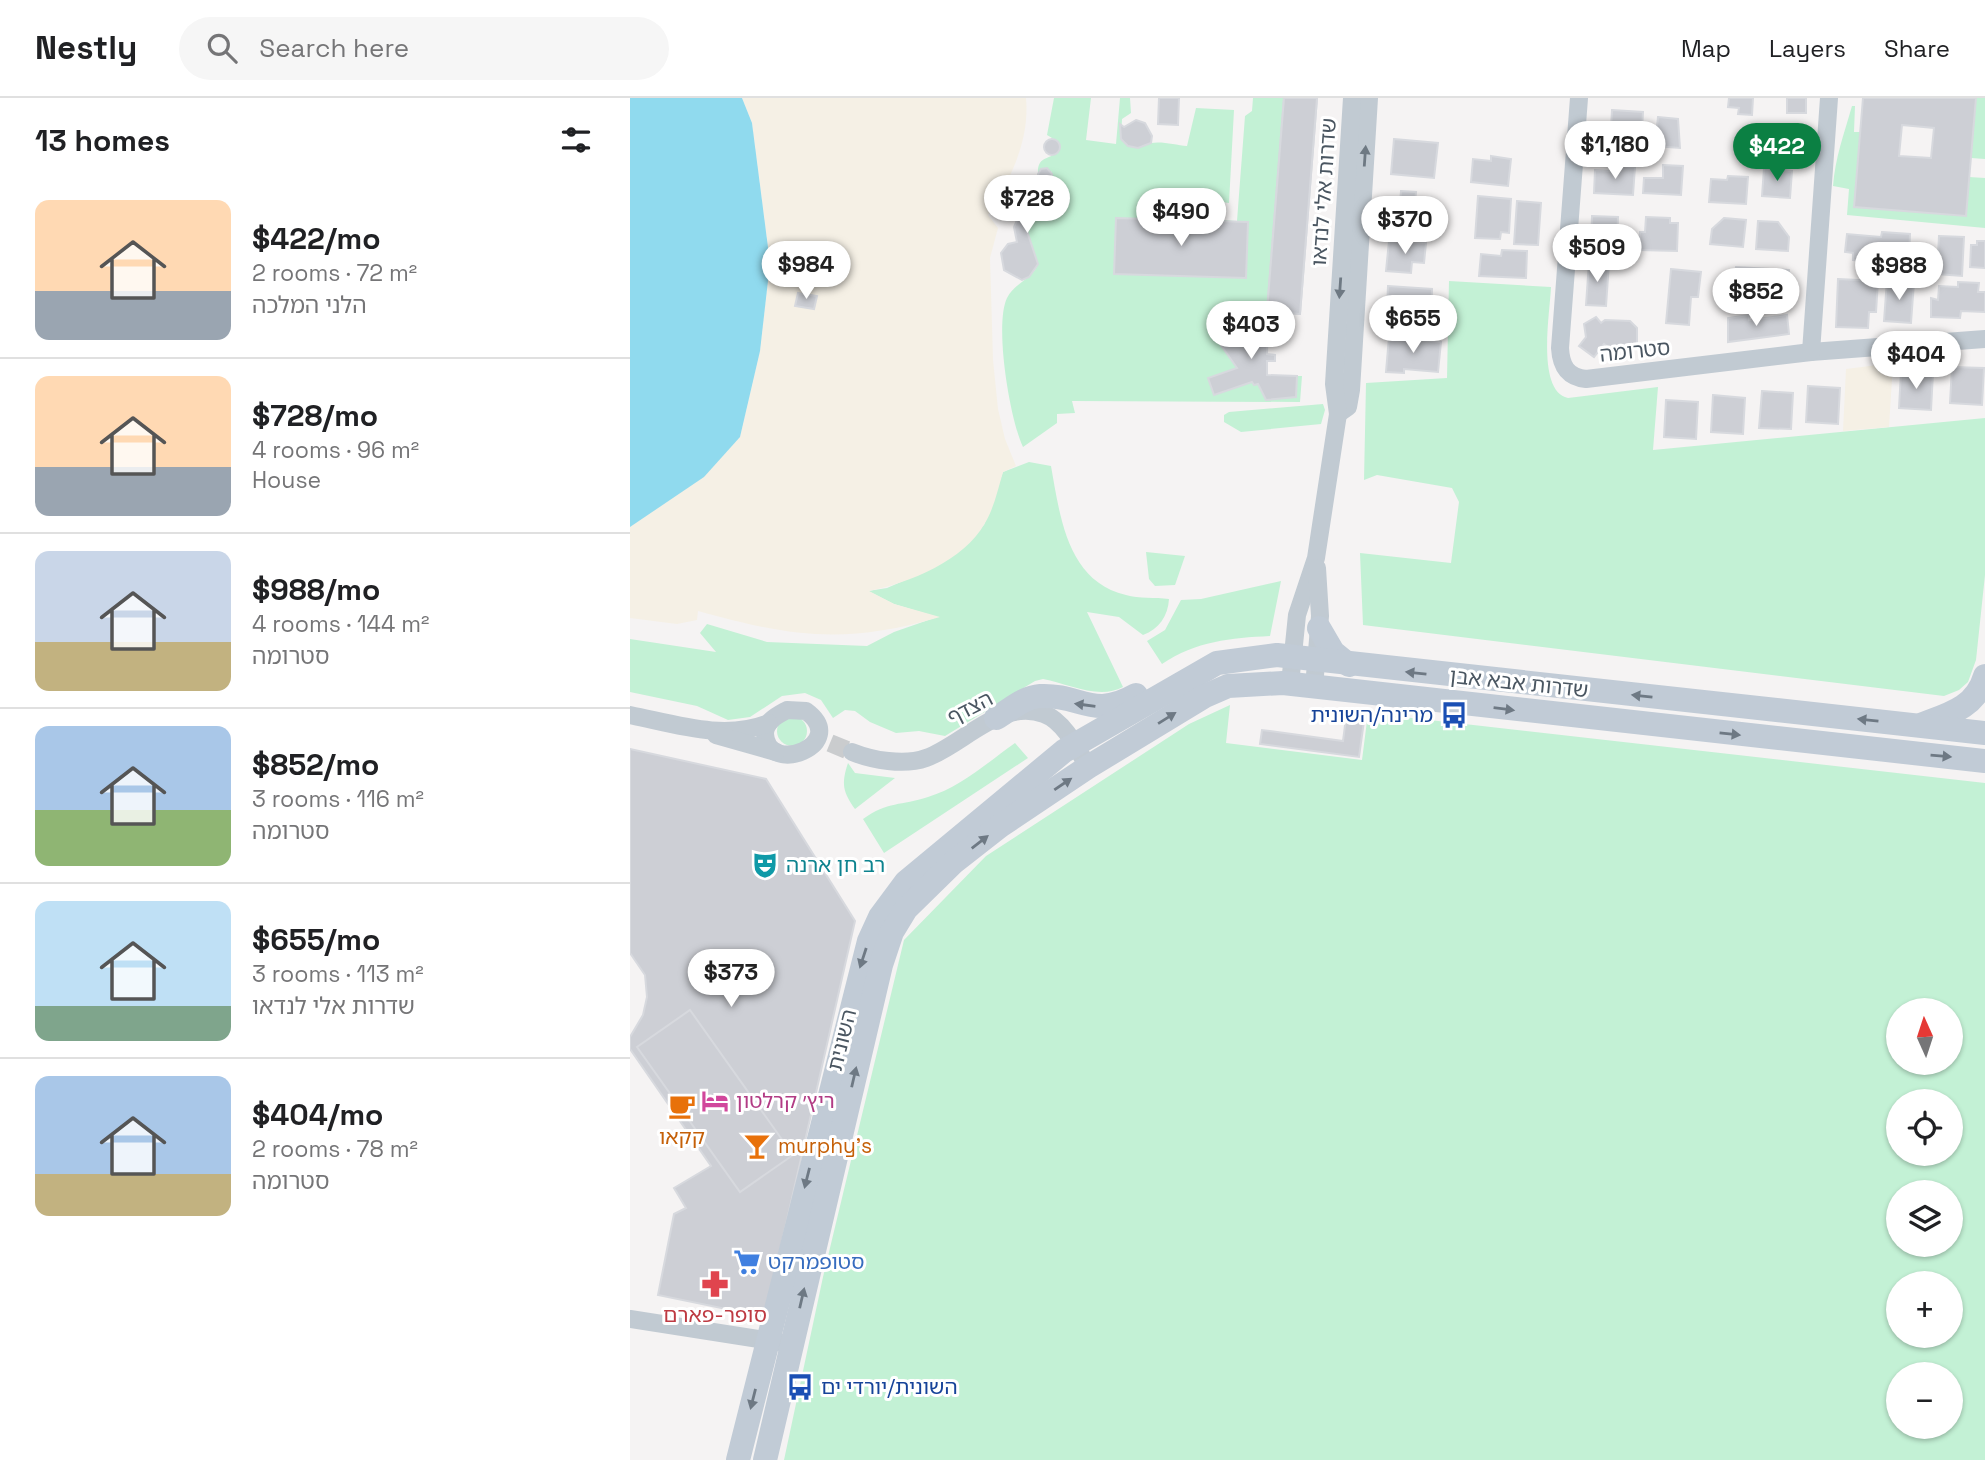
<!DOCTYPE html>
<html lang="en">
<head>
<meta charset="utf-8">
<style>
	:root { --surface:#fff; --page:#f6f6f6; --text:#202124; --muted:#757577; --line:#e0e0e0; --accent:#0b8043 }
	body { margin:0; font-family:"Space Grotesk","Noto Sans Hebrew",sans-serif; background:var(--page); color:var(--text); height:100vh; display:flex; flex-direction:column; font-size:26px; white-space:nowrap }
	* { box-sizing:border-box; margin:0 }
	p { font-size:23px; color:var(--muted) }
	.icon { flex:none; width:38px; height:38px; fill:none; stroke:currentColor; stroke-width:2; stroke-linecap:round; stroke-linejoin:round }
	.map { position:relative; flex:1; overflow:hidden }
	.side { display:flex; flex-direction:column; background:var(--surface); width:630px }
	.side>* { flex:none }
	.needle { width:46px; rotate:357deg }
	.tools { position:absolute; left:1256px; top:900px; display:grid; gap:14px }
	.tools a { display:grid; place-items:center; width:77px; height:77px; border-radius:50%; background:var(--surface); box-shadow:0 2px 5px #0004; font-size:35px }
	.price { position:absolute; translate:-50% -60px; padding:0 16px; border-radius:24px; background:#fff; color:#222; font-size:23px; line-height:46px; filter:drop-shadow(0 2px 4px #0008) }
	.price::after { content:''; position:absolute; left:50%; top:42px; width:21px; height:16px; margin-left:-10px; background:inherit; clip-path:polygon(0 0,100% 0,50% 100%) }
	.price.active { background:var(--accent); color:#fff }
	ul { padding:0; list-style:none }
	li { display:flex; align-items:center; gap:21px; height:175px; padding:0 35px }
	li+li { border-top:2px solid var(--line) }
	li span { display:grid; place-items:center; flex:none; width:196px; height:140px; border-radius:14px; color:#555 }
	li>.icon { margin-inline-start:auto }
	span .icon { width:84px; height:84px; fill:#fffc; stroke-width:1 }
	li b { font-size:30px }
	h2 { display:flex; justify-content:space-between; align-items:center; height:84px; padding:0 35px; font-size:30px }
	header { display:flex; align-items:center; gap:42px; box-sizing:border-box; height:98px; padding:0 35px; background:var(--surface); border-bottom:2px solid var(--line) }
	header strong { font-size:33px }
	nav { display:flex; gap:38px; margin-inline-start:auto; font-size:24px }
	.search { width:490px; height:63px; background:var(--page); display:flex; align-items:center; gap:18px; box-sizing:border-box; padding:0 24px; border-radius:38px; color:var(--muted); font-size:26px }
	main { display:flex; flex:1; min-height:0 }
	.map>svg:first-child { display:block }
</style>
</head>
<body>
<header>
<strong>Nestly</strong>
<div class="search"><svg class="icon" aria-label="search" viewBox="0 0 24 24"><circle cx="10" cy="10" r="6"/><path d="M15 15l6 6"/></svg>Search here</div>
<nav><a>Map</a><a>Layers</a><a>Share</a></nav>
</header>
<main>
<section class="side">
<h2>13 homes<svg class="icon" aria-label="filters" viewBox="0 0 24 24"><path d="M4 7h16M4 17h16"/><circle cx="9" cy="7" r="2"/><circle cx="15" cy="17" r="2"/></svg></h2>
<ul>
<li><span style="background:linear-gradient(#ffd9b3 65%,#9aa5b1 0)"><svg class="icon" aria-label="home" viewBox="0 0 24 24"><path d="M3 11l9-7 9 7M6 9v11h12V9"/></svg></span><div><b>$422/mo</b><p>2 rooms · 72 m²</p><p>הלני המלכה</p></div></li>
<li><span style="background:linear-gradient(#ffd9b3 65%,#9aa5b1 0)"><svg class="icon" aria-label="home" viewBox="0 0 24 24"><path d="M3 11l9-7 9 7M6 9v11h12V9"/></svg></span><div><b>$728/mo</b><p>4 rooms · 96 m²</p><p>House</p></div></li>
<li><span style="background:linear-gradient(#c9d6e8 65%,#c2b280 0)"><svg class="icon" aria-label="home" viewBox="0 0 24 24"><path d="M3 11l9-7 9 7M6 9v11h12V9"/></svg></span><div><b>$988/mo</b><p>4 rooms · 144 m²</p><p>סטרומה</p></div></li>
<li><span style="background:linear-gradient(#a9c7e8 60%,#8fb573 0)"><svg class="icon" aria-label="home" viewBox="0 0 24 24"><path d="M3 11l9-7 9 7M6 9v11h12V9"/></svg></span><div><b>$852/mo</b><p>3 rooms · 116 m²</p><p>סטרומה</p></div></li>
<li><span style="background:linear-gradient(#bfe0f5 75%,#7fa58c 0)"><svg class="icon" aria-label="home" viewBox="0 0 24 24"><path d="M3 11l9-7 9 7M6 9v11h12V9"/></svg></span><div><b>$655/mo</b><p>3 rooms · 113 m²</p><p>שדרות אלי לנדאו</p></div></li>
<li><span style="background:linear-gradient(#a9c7e8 70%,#c2b280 0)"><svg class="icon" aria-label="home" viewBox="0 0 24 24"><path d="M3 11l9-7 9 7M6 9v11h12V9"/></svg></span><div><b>$404/mo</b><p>2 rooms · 78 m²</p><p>סטרומה</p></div></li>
</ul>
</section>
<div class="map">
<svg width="1355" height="1362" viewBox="0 0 1355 1362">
	<rect width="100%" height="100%" fill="#f5f3f3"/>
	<!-- green -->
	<g fill="#c3f1d5" fill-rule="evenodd">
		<path d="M 424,0 L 461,0 L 456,42 L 486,46 L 490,0 L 500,0 L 501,15 L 492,21 L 491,40 C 503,52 506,47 521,45 C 532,43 546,47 557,48 L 566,10 L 604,12 L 599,105 L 591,104 L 590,122 L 607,123 L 615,18 L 622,13 L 623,0 L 654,0 L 637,213 L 645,214 L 645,221 L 630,220 L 610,225 L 608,221 L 591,227 L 607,270 L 578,281 L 584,297 L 622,284 L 624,287 L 628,286 L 636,302 L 666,299 L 667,278 L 672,278 L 670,304 L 442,303 L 445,315 L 427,316 L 427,325 L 393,349 C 380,322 364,227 377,200 C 385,184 402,182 408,166 L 396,130 L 421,107 L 422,74 L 415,70 L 408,76 C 407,56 421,63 429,52 L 427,43 L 417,37 ZM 486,120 L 617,124 L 616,180 L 484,176 Z"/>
		<polygon points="1346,0 1355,0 1355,61 1341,60"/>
		<path d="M 1222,8 L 1225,8 L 1224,34 L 1230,34 L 1224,108 L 1339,79 L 1355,80 L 1355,130 L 1217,117 L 1219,91 L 1203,88 C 1205,60 1214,36 1222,8 Z"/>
		<path d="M 819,183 L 921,189 C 920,215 906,293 938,300 L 1028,289 L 1023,352 L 1355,320 L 1355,477 L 1346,562 L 1338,584 L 1329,592 L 1314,598 L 733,527 L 730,455 L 821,465 L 829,404 L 822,390 L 747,377 L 734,382 L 736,285 L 817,280 Z"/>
		<polygon points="693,306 695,312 691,326 611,334 594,324 594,317 599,314"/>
		<path d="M 399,364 L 421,368 C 430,418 437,483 496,497 C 509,501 525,499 539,501 C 538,518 529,531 513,537 L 489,519 L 457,514 L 493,589 C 469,602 439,586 413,581 L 405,583 L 315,638 L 289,633 L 266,635 L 240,624 L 225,613 L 215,612 L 203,620 L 191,602 L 175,595 L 152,598 L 120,619 L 98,622 L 67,608 L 0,594 L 0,541 L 86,554 L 70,535 L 77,526 L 137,544 L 237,548 L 264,534 L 307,519 L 264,506 L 238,493 L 257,490 L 296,473 L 354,427 L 373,374 Z"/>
		<polygon points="516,454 555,458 545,487 525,488 519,481"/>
		<path d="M 651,483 L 640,538 C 601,540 566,543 532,566 L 517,543 L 535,532 L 551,502 L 571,501 Z"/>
		<path d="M 600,607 L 596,645 L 732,662 L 738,615 L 1355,685 L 1355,1362 L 154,1362 L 193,1179 L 274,842 L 356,758 L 559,626 ZM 1269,912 L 1321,912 L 1321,964 L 1269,964 ZM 1269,1003 L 1321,1003 L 1321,1055 L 1269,1055 ZM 1269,1094 L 1321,1094 L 1321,1146 L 1269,1146 ZM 1269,1185 L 1321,1185 L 1321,1237 L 1269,1237 ZM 1269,1276 L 1321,1276 L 1321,1328 L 1269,1328 Z"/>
		<circle cx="162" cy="633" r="15"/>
		<path d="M 385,645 L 398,660 L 254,755 L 233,721 C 258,703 271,708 298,699 C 331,689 358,664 385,645 Z"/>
		<path d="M 218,665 L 225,675 L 265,680 L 225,711 C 213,694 211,686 218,665 Z"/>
	</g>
	<!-- sand -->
	<g fill="#f5f0e5">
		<path d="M 112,0 L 396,0 C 400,43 380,82 358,117 L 368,130 L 360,160 L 363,262 L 368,311 L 375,341 L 386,368 L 373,374 C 368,391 364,410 355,425 C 334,463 279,485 239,493 L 264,506 L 310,519 C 214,547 162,539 68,513 L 67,522 L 47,526 L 0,520 L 0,429 L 110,339 L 130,253 L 140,165 L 122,25 Z"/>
		<polygon points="1263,265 1259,329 1213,333 1216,271"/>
	</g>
	<!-- water -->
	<polygon fill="#90daee" points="0,0 112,0 122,25 140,165 130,253 110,339 74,379 0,429"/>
	<!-- building -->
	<g fill="#cdcfd5" stroke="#d7d9de" stroke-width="2" fill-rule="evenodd">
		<polygon points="529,0 549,0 548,27 528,26"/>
		<polygon points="654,0 687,0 670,216 637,213"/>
		<polygon points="654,0 687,0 670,216 637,213"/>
		<polygon points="1099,0 1123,0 1122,17 1108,16 1109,10 1098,9"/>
		<rect x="1157" y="0" width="19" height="15"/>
		<path d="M 1233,0 L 1346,0 L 1336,118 L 1224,109 ZM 1272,27 L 1304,30 L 1301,60 L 1269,58 Z"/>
		<polygon points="982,12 1013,14 1011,49 980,47"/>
		<polygon points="1028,19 1048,21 1050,50 1025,48"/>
		<polygon points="506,22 515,25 522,38 521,45 508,50 498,48 491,41 490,26 494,29"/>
		<polygon points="764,41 808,45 804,80 761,76"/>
		<circle cx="422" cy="49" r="8"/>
		<polygon points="861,58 881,61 878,88 841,84 843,61 861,63"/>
		<polygon points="1033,67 1053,68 1051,97 1013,95 1014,80 1033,80"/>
		<polygon points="982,68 1005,69 1003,97 964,95 965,72 982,73"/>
		<polygon points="417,70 422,76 421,107 396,130 408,166 399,179 392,182 374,172 371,155 378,146 387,144 384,129 387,122 411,105 413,91 408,76 411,71"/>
		<polygon points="1134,70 1162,73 1160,100 1132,98"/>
		<polygon points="1098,78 1118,79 1116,106 1079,104 1081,81 1097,82"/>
		<polygon points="771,93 786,94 783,124 757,121 759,104 770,105"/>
		<polygon points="848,98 881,101 879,135 871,134 870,141 845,140"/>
		<polygon points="887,103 911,105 908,147 884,146"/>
		<polygon points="962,118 988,119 987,147 961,146"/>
		<polygon points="1016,119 1040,120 1040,125 1048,125 1047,153 1009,152 1010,134 1015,134"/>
		<polygon points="486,120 618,124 616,180 484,176"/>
		<polygon points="1094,120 1116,122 1113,149 1080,146 1082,131"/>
		<polygon points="1128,123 1148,124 1159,139 1158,153 1126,151"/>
		<polygon points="1252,134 1280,136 1279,159 1264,158 1263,170 1232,168 1233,163 1223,162 1223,155 1215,154 1217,136 1251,139"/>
		<polygon points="1309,138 1334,139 1332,178 1307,176"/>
		<polygon points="759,143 796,145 794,165 782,164 781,175 756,173"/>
		<polygon points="1347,143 1355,143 1355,170 1340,169 1341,147 1347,147"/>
		<polygon points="872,152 897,153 896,180 849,178 851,156 871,158"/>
		<polygon points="959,164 979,165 976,208 956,207"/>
		<polygon points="1106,169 1159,172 1161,202 1126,200 1125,206 1096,204 1097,184 1105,184"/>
		<polygon points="1041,171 1071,174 1068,199 1061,199 1059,227 1036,225"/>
		<polygon points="1208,181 1248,183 1246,214 1239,214 1238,230 1206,229"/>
		<polygon points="1257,182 1284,184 1281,225 1254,223"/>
		<polygon points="1328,184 1349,185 1348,194 1355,194 1355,214 1331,213 1330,220 1301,219 1301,200 1308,202 1309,188 1328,189"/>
		<polygon points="758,188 802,191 801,226 762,224 763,212 757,211"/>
		<polygon points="168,195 187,198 184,211 165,208"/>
		<polygon points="1119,217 1119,222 1157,217 1159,236 1098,244 1098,220"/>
		<polygon points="966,219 971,225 975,222 1000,223 1007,230 1007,246 1001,251 979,250 974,246 964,259 949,248 956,239 954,226"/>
		<polygon points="630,220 638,221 637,256 645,257 645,263 637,263 637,277 667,278 666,299 636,302 628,286 624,287 622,284 584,297 578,280 607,270 588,243 591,227 609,221 610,225"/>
		<polygon points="759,239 811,244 808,274 774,271 774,275 756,274"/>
		<polygon points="1322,269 1354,270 1352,307 1320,305"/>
		<polygon points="1271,274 1303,275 1301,312 1269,310"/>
		<polygon points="1178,288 1210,290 1208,326 1176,324"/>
		<polygon points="1132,293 1163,295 1161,331 1129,330"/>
		<polygon points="1083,297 1115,300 1113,336 1081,334"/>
		<polygon points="1036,302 1068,304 1066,341 1034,339"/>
		<polygon points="716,620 734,623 729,659 630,646 632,632 713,643"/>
		<polygon points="0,651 136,681 225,823 135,1219 28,1197 44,1116 56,1110 44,1090 81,1068 0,951 0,939 13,917 17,899 15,877 0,855"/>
		<polygon points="60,912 163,1057 110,1094 7,949"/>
	</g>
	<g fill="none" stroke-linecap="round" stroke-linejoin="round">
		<!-- street-tunnel -->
		<polyline stroke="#caccce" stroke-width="18" stroke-dasharray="18 9" stroke-linecap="butt" points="200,645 222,654"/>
		<!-- street -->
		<g stroke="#c1cad2" stroke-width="18">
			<path d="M 949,0 L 930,250 C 931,268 937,279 956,281 L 1181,254 L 1355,241"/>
			<polyline points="1181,254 1199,0"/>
			<polyline points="708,316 718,309 721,292 739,0"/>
			<polyline points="660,586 667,517 686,460 708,316 704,286 722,0"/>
			<polyline points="684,589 690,518 687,470"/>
			<path d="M 157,612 L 176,613 C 221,646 137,679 135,636 C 135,623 148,617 157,612 Z"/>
			<path d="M 0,617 C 45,626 94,643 139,625"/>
			<polyline points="86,637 146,654"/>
			<path d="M 222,654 C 242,662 274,668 296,660 C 333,647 370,600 414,616 C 434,623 448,652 458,669"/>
			<polyline points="0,1221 148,1244"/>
		</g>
		<!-- secondary -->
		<g stroke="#c1cbd6" stroke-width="24">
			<polyline points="689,530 703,554 719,567"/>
			<path d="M 366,620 C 380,612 394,599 410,598 C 451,596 462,622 506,597"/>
			<path d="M 1293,626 C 1320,616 1346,609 1355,578"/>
			<polyline points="108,1362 239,843 250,819 276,784 434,653 587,565 647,557 1355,635"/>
			<polyline points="135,1362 251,867 262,834 276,811 324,764 370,728 458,669 575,598 598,588 653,585 1355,663"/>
		</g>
	</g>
	<!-- one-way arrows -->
	<defs><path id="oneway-solid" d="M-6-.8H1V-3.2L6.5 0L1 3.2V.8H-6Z" transform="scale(1.75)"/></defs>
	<g fill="#6e7983">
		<use href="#oneway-solid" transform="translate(735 58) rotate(-86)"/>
		<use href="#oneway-solid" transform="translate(710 190) rotate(94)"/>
	</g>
	<g fill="#6e7984">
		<use href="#oneway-solid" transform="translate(786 575) rotate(-174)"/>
		<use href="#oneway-solid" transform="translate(1012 598) rotate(-174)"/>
		<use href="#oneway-solid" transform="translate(455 607) rotate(-172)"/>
		<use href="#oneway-solid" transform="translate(874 611) rotate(7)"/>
		<use href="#oneway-solid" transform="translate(537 620) rotate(-32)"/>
		<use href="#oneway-solid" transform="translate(1238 622) rotate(-174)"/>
		<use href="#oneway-solid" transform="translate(1100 636) rotate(6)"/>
		<use href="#oneway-solid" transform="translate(1311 658) rotate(5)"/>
		<use href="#oneway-solid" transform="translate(433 686) rotate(-34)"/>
		<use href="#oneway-solid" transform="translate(350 744) rotate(-38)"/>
		<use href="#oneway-solid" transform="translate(233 860) rotate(108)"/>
		<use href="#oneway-solid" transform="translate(224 979) rotate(-77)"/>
		<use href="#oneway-solid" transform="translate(177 1080) rotate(104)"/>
		<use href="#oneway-solid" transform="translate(172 1200) rotate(-77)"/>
		<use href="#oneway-solid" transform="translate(123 1301) rotate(104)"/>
	</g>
	<!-- icons -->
	<defs>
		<symbol id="bus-bare" viewBox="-9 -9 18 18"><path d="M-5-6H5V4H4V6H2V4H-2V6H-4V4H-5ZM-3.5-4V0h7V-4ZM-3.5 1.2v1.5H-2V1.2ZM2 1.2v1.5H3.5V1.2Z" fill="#1a4fb4" stroke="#fff" stroke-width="2.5" paint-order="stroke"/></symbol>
		<symbol id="theatre-bare" viewBox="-9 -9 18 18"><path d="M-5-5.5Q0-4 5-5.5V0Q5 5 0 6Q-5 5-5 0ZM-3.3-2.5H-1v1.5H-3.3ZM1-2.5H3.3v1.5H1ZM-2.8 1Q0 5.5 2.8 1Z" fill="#0f9aa8" stroke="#fff" stroke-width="2.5" paint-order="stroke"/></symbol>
		<symbol id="hotel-bare" viewBox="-9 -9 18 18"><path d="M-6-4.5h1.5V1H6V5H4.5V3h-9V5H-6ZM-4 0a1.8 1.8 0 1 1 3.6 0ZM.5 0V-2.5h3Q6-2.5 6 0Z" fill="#d1479c" stroke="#fff" stroke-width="2.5" paint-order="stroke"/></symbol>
		<symbol id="cafe-bare" viewBox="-9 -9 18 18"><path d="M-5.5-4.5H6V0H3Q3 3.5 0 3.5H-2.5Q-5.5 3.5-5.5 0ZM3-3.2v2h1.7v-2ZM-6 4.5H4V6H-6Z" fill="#e8710a" stroke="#fff" stroke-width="2.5" paint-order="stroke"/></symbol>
		<symbol id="bar-bare" viewBox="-9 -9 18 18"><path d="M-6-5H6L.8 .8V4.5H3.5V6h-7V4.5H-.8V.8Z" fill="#e8710a" stroke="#fff" stroke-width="2.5" paint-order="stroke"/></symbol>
		<symbol id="supermarket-bare" viewBox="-9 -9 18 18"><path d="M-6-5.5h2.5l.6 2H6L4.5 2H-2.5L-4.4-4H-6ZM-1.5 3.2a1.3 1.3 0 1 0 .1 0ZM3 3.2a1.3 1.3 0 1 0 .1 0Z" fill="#3f7fe0" stroke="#fff" stroke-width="2.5" paint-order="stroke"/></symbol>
		<symbol id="pharmacy-bare" viewBox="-9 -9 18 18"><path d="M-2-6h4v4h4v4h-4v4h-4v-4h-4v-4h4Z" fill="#e0444e" stroke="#fff" stroke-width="2.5" paint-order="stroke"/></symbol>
	</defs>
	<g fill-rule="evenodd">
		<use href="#bus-bare" x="805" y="598" width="38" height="38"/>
		<use href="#theatre-bare" x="116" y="748" width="38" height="38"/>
		<use href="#hotel-bare" x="66" y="984" width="38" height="38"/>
		<use href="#cafe-bare" x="33" y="989" width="38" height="38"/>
		<use href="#bar-bare" x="108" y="1029" width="38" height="38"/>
		<use href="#supermarket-bare" x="98" y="1145" width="38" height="38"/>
		<use href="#pharmacy-bare" x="66" y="1167" width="38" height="38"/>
		<use href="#bus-bare" x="151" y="1270" width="38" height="38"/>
	</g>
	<g text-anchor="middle" stroke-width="6" stroke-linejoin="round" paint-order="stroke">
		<!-- street labels -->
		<g font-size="21" fill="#4a5661" stroke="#fff">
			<text transform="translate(694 94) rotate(-86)" y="7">שדרות אלי לנדאו</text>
			<text transform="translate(1005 253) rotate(-6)" y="7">סטרומה</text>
			<text transform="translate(889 585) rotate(6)" y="7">שדרות אבא אבן</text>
			<text transform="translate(340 610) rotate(-27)" y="7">הצדף</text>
			<text transform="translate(212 942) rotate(-76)" y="7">השונית</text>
		</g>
		<!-- transit labels -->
		<g font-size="21" fill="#164399" stroke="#fff" text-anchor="end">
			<text x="803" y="624">מרינה/השונית</text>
			<text x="191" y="1296" text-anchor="start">השונית/יורדי ים</text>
		</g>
		<!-- culture labels -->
		<g font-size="21" fill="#0d838f" stroke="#fff" text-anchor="start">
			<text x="156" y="774">רב חן ארנה</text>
		</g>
		<!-- hotel labels -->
		<g font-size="21" fill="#b23c85" stroke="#fff" text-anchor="start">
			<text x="106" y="1010">ריץ׳ קרלטון</text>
		</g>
		<!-- food labels -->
		<g font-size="21" fill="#c56008" stroke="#fff">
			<text x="52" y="1046">קקאו</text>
			<text x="148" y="1055" text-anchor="start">murphy's</text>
		</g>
		<!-- shop labels -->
		<g font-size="21" fill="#366cbe" stroke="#fff" text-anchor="start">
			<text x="138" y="1171">סטופמרקט</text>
		</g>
		<!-- health labels -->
		<g font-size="21" fill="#be3a42" stroke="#fff">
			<text x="85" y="1224">סופר-פארם</text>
		</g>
	</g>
</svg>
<div class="tools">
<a><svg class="needle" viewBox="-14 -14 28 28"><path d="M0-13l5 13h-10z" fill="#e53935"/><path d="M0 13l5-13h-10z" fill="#757577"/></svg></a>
<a><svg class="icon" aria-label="locate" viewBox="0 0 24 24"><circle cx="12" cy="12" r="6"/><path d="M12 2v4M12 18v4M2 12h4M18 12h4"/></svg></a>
<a><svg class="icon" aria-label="layers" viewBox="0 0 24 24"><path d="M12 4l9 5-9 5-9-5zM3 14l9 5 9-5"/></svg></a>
<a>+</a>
<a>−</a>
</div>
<b class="price" style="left:985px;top:83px">$1,180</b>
<b class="price active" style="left:1147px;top:85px">$422</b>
<b class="price" style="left:397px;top:137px">$728</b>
<b class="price" style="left:551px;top:150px">$490</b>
<b class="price" style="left:775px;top:158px">$370</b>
<b class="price" style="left:967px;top:186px">$509</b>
<b class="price" style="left:176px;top:203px">$984</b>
<b class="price" style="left:1269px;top:204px">$988</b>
<b class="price" style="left:1126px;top:230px">$852</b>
<b class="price" style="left:783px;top:257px">$655</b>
<b class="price" style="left:621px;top:263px">$403</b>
<b class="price" style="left:1286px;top:293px">$404</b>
<b class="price" style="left:101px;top:911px">$373</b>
</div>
</main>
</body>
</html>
